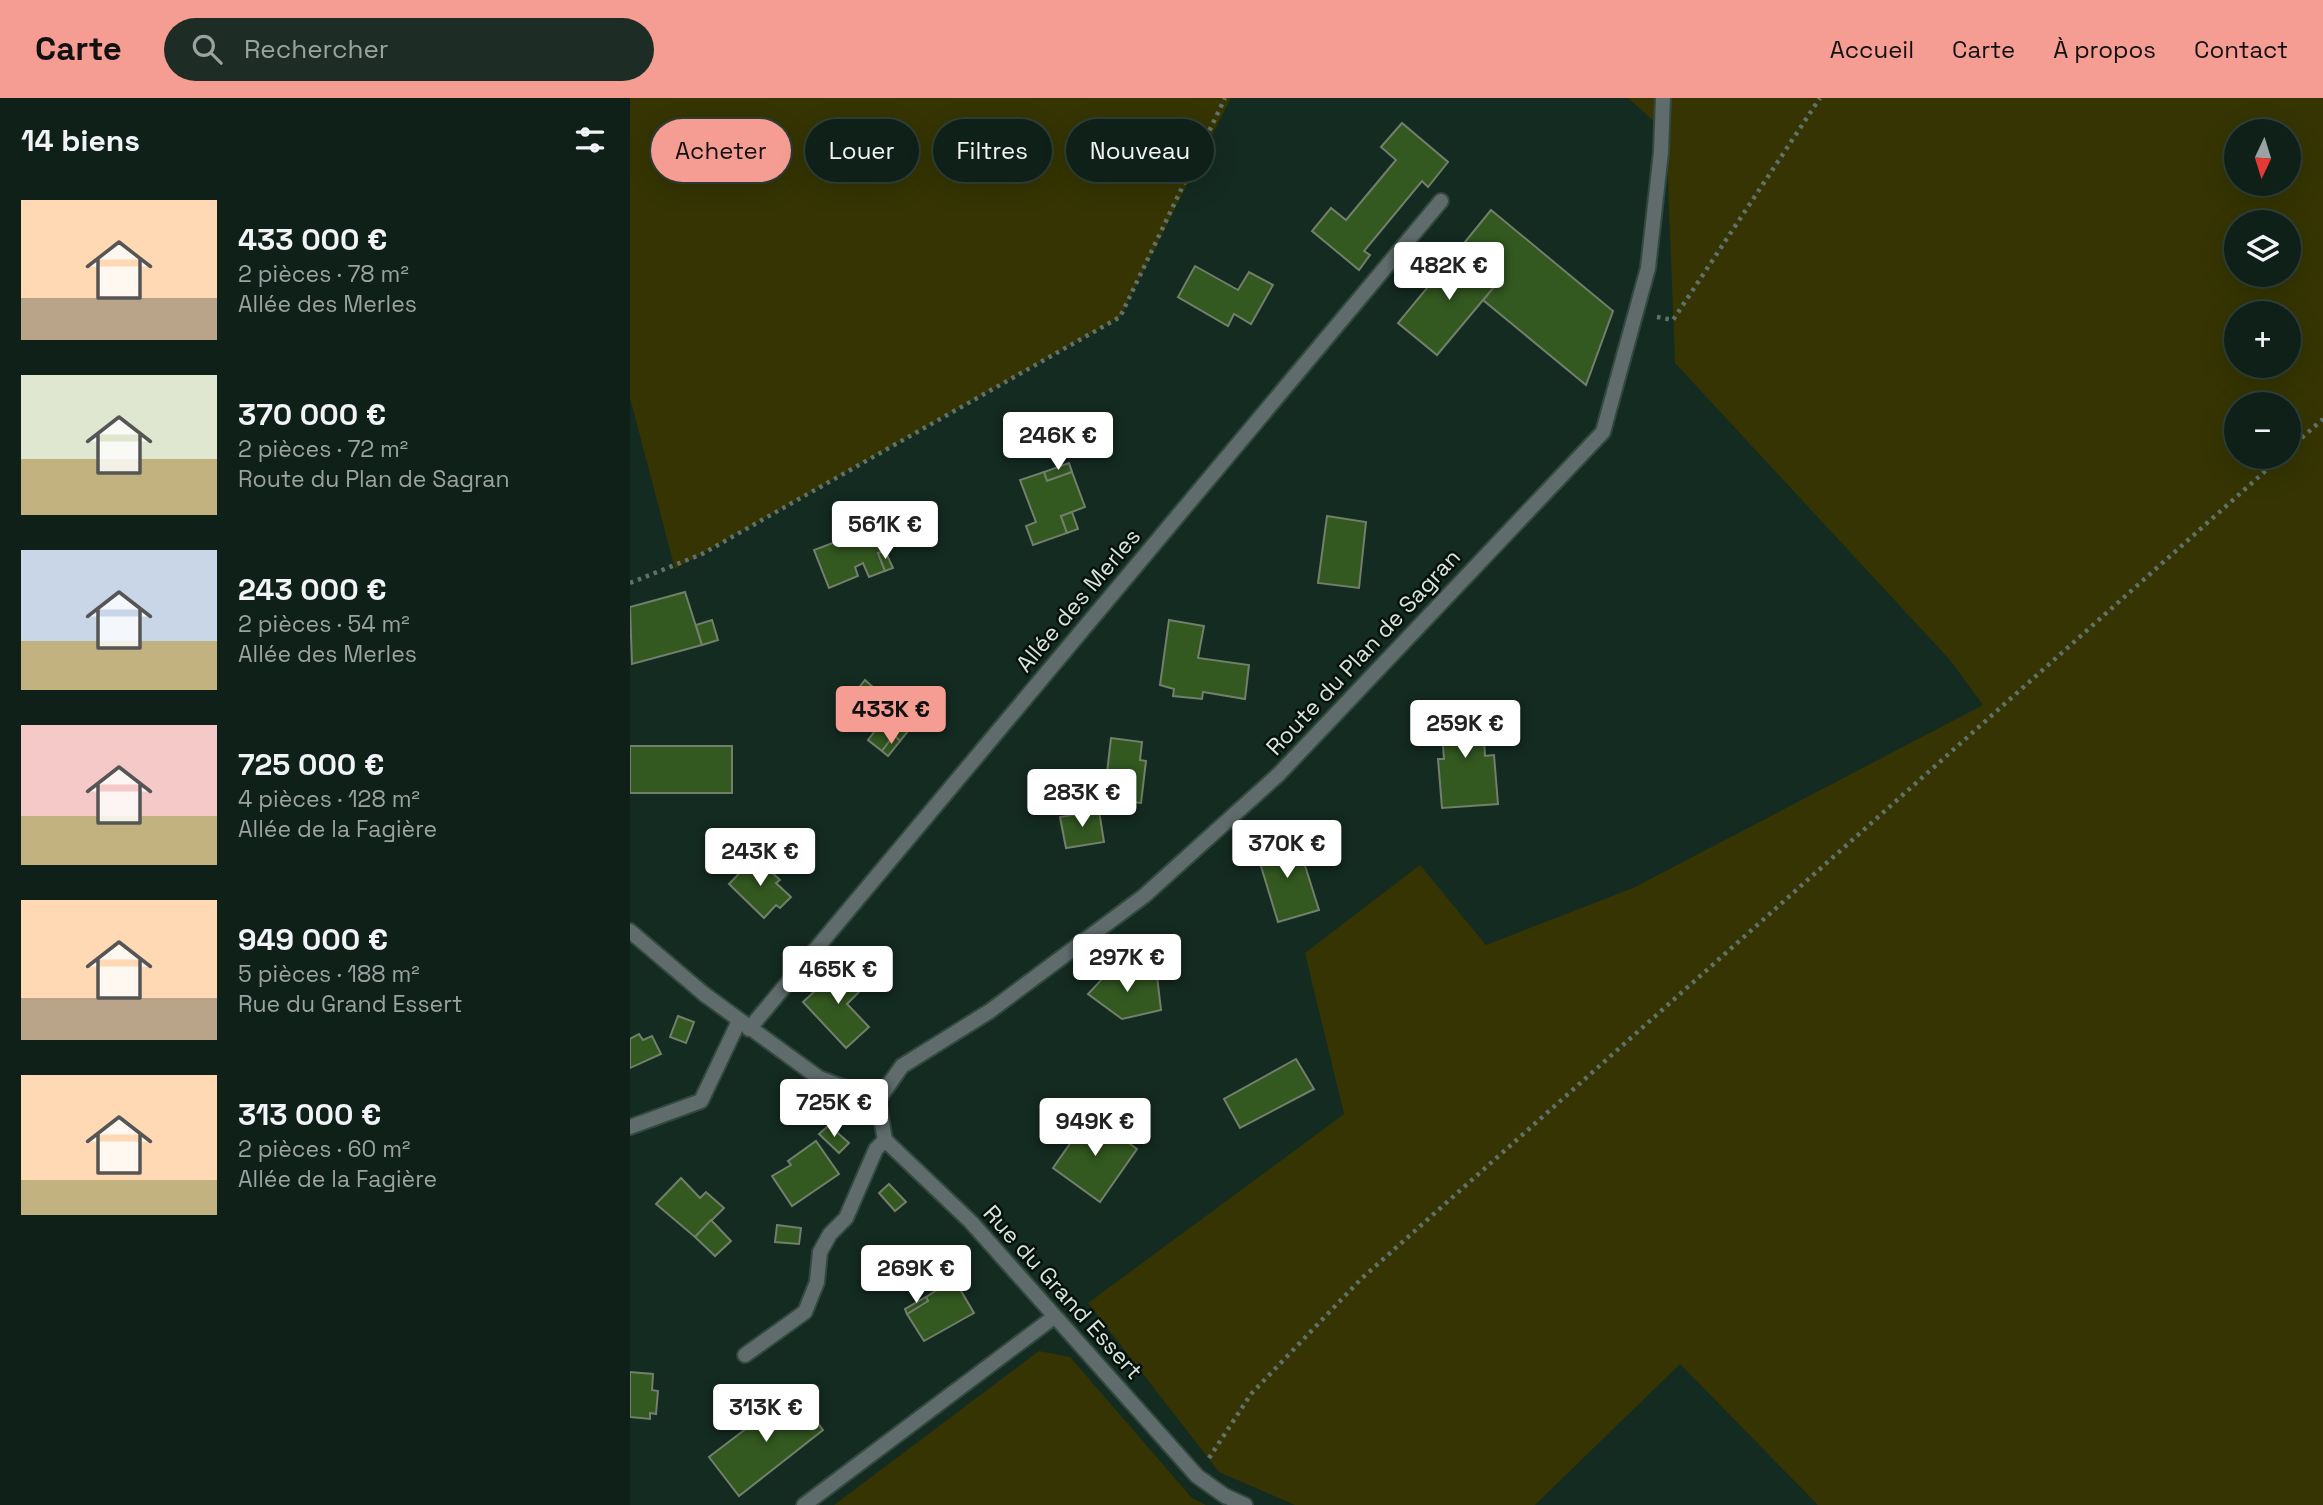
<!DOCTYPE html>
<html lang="fr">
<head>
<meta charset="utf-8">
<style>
	:root { --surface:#0f2019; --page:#1d2d26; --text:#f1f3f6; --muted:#9ba3a2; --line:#2f3e38; --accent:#f59c93 }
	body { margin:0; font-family:"Space Grotesk",sans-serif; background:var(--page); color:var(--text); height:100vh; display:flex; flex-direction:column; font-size:26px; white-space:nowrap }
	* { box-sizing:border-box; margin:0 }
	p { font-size:23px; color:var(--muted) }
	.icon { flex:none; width:38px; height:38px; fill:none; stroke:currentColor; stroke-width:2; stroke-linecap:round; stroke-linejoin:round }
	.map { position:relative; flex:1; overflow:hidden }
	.details { display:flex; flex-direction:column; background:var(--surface); width:630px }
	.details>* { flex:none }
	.banner { position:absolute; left:21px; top:21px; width:665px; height:63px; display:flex; gap:14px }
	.needle { width:46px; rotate:184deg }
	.fabs { position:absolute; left:1594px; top:21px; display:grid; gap:14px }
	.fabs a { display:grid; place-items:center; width:77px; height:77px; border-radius:50%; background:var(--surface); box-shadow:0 7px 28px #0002,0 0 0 2px var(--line); font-size:35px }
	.price { position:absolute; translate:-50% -60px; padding:0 16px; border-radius:7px; background:#fff; color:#222; font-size:23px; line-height:46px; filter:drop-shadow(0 2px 4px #0008) }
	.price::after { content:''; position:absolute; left:50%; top:42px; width:21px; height:16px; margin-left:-10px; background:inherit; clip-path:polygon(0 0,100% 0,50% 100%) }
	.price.selected { background:var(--accent); color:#111 }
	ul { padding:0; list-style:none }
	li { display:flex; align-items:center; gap:21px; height:175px; padding:0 21px }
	li span { display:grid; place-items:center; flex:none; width:196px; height:140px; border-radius:0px; color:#555 }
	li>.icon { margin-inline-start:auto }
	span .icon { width:84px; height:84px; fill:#fffc; stroke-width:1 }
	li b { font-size:30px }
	h2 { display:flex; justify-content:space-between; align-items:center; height:84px; padding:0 21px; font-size:30px }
	.tag { padding:0 24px; border-radius:32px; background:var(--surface); box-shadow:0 7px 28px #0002,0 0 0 2px var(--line); font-size:24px; line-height:63px }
	.tag.selected { background:var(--accent); color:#111 }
	header { display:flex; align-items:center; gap:42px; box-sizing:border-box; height:98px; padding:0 35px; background:var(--accent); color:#111 }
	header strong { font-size:33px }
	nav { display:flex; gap:38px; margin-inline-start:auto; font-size:24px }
	.search { width:490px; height:63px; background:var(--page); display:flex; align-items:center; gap:18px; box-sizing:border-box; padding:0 24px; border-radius:38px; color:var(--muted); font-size:26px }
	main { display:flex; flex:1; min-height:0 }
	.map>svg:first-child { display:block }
</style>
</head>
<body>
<header>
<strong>Carte</strong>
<div class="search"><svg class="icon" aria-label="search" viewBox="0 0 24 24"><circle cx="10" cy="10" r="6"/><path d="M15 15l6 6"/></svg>Rechercher</div>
<nav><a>Accueil</a><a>Carte</a><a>À propos</a><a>Contact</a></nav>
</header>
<main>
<section class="details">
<h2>14 biens<svg class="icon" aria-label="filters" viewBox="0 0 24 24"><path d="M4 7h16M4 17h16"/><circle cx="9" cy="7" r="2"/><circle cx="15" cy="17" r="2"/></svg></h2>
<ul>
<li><span style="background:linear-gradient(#ffd9b3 70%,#b9a48a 0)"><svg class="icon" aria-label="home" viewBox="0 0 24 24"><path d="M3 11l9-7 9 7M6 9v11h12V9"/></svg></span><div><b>433 000 €</b><p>2 pièces · 78 m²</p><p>Allée des Merles</p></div></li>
<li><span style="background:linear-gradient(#dfe7d0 60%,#c2b280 0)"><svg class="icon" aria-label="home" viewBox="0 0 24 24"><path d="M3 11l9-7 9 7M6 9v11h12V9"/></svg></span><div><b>370 000 €</b><p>2 pièces · 72 m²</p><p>Route du Plan de Sagran</p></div></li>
<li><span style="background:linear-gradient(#c9d6e8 65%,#c2b280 0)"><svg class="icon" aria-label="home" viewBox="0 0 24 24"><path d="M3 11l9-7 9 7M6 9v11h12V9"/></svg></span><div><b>243 000 €</b><p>2 pièces · 54 m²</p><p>Allée des Merles</p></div></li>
<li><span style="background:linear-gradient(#f6c9c9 65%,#c2b280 0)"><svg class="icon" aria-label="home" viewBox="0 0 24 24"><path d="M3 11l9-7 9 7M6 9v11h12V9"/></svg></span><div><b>725 000 €</b><p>4 pièces · 128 m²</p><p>Allée de la Fagière</p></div></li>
<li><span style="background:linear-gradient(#ffd9b3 70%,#b9a48a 0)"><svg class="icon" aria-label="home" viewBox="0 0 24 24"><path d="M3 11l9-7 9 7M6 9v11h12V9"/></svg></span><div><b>949 000 €</b><p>5 pièces · 188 m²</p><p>Rue du Grand Essert</p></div></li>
<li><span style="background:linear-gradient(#ffd9b3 75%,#c2b280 0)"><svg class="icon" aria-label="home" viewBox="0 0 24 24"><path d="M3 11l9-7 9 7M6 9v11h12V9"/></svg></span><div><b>313 000 €</b><p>2 pièces · 60 m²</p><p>Allée de la Fagière</p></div></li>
</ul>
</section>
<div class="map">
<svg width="1693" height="1407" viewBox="0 0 1693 1407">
	<rect width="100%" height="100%" fill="#142b21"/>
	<!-- green -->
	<g fill="#353402" fill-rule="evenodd">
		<polygon points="0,0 601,0 490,219 45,471 0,300"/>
		<path d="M 998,0 L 1693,0 L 1693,1407 L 1188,1407 L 1050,1266 L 905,1407 L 665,1407 L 589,1374 L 458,1205 L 714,1016 L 675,855 L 790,767 L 856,847 L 1003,790 L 1353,607 L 1320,562 L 1045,265 L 1036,34 ZM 1606,33 L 1659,33 L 1659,86 L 1606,86 ZM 1606,124 L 1659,124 L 1659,177 L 1606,177 ZM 1606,215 L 1659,215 L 1659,268 L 1606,268 ZM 1606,306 L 1659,306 L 1659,359 L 1606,359 Z"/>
		<polygon points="409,1253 440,1259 562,1400 576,1407 204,1407"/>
	</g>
	<!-- building -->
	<g fill="#335820" stroke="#717f6b" stroke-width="2">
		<polygon points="772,25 818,64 798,89 792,83 734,153 740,157 729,172 682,133 701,110 716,122 766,62 751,49"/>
		<polygon points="861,112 983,213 956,287 853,202 869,183 830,150"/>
		<polygon points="830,150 869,183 807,257 768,225"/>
		<polygon points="565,168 608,192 619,174 643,187 621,226 604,216 598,228 548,199"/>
		<polygon points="439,365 442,374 417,383 414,374"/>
		<polygon points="414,374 417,383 442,374 455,409 431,418 437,435 403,447 396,428 406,424 390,382"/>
		<polygon points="442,414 448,431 437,435 431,418"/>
		<polygon points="697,418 736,424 729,490 688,485"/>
		<polygon points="247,432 255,453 248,455 255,473 239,479 233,465 225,469 228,478 199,490 184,452 213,441 214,445"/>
		<polygon points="255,453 263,470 255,473 248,455"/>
		<polygon points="55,494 72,547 2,566 0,509"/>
		<polygon points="82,522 88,542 72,547 66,527"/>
		<polygon points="539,522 574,528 568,560 619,567 615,601 573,594 572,601 543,598 544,591 530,587"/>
		<polygon points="235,582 284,626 270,643 264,637 252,653 238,642 248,629 241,623 234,631 211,612"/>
		<polygon points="847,605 850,640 854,639 855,658 864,657 868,706 812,710 808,661 814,661 810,608"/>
		<polygon points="264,637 270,643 258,658 252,653"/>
		<polygon points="481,640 512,644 510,662 516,663 511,705 474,701"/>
		<rect x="0" y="648" width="102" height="47"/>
		<polygon points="469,713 474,744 436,750 430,719"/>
		<polygon points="666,739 689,812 648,824 626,752"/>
		<polygon points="125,759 150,782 146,785 161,799 150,810 146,807 134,820 99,786"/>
		<polygon points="486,866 503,880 527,878 531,912 492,921 458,896"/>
		<polygon points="213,867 234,889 217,906 239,929 216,950 173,904"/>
		<polygon points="48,918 64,924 56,945 40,939"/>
		<polygon points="9,936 13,942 22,938 31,956 0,970 0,941"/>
		<polygon points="666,961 684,991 610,1030 594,1001"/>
		<polygon points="460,1017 507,1051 470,1104 423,1070"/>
		<polygon points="199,1027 219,1045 209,1055 189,1036"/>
		<polygon points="186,1043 209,1076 162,1108 142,1078 161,1067 158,1063"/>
		<polygon points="51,1080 70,1100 76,1094 94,1110 65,1139 26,1106"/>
		<polygon points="259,1086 276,1104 265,1113 249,1095"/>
		<polygon points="81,1122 101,1143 85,1158 65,1139"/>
		<polygon points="147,1127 171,1130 169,1146 145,1144"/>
		<polygon points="324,1181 344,1215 294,1243 277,1216 298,1203 296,1199"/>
		<polygon points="296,1199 298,1203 277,1216 275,1211"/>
		<polygon points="0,1274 23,1276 22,1292 28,1293 26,1316 20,1315 20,1321 0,1319"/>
		<polygon points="164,1294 193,1332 109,1398 79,1359"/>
	</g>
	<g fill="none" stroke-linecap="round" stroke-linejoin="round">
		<defs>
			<polyline id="service" points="174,1407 424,1219"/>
			<g id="minor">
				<polyline points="0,833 74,896 189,980 248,1002 255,1042 341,1124 567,1378 595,1398 615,1407"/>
				<polyline points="119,931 811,103"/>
				<polyline points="248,1002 272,968 360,913 514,798 649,676 973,334 1018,170 1031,54 1033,0"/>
				<polyline points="0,1029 71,1003 109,923"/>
				<polyline points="115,1257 175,1214 187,1184 190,1154 200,1136 216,1120 246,1051 255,1042"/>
			</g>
		</defs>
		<!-- service casing -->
		<use href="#service" stroke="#33493f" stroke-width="18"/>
		<!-- minor casing -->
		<use href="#minor" stroke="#33493f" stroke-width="18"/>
		<!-- path -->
		<g stroke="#5f7269" stroke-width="4.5" stroke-dasharray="3.5 5" stroke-linecap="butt">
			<polyline points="1027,219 1043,222 1190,0"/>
			<polyline points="1659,351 1693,321"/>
			<polyline points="0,485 72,456 490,219 595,0"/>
			<polyline points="579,1360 621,1296 731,1181 1651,359"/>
		</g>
		<!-- service -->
		<use href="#service" stroke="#606c6c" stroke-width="14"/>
		<!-- minor -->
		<use href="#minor" stroke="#606c6c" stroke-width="14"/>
	</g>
	<g text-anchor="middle" stroke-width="5" stroke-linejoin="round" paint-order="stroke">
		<!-- street labels -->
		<g font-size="23" fill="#d7e5de" stroke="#07110c">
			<text transform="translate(448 502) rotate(-50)" y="8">Allée des Merles</text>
			<text transform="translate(733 554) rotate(-47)" y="8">Route du Plan de Sagran</text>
			<text transform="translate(433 1194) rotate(48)" y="8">Rue du Grand Essert</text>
		</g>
	</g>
</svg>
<div class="fabs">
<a><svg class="needle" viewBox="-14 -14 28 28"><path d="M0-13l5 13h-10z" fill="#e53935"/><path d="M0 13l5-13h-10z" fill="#9ba3a2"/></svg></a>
<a><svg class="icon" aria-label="layers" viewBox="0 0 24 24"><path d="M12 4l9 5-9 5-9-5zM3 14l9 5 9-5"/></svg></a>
<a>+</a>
<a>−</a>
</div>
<b class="price" style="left:819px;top:204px">482K €</b>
<b class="price" style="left:428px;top:374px">246K €</b>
<b class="price" style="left:255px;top:463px">561K €</b>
<b class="price selected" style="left:261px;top:648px">433K €</b>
<b class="price" style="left:835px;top:662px">259K €</b>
<b class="price" style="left:452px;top:731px">283K €</b>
<b class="price" style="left:657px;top:782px">370K €</b>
<b class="price" style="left:130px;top:790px">243K €</b>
<b class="price" style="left:497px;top:896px">297K €</b>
<b class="price" style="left:208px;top:908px">465K €</b>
<b class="price" style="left:204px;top:1041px">725K €</b>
<b class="price" style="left:465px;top:1060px">949K €</b>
<b class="price" style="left:286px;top:1207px">269K €</b>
<b class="price" style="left:136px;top:1346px">313K €</b>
<div class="banner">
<a class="tag selected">Acheter</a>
<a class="tag">Louer</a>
<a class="tag">Filtres</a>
<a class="tag">Nouveau</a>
</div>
</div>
</main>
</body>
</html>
